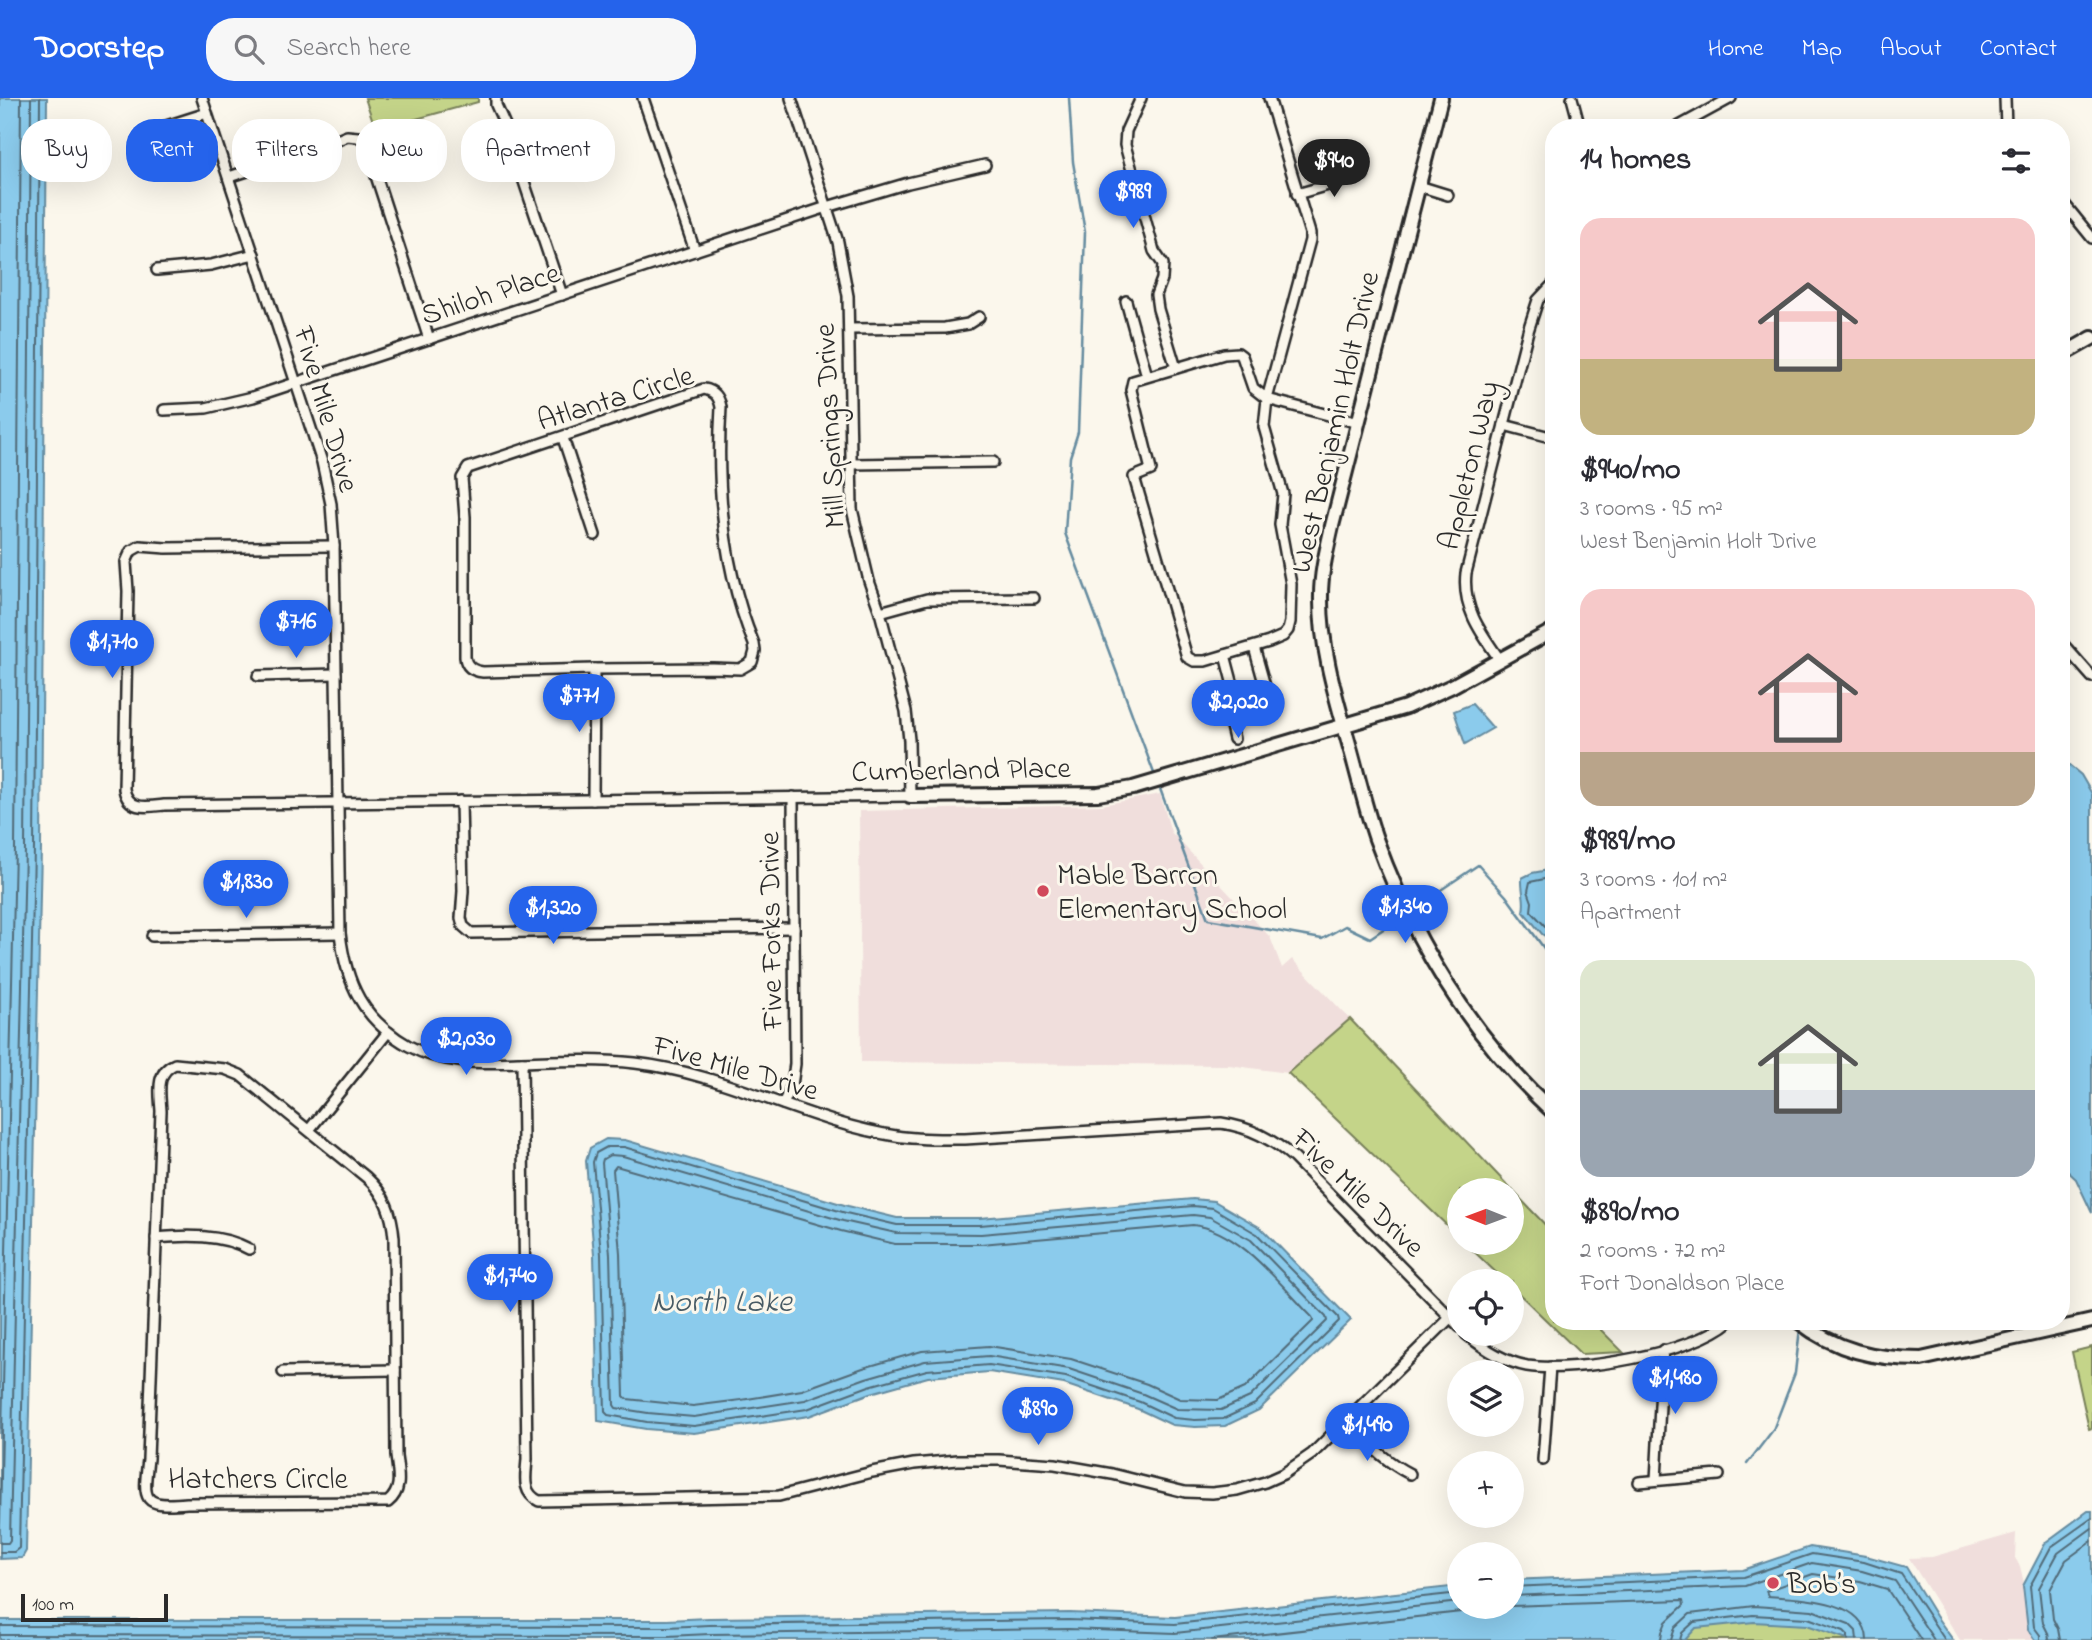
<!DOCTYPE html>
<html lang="en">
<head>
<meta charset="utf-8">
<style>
	:root { --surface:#fff; --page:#f7f7f7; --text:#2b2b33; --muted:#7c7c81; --accent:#2563eb }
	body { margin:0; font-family:"Indie Flower",sans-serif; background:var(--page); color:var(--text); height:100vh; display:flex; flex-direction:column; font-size:26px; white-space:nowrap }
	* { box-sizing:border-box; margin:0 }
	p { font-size:23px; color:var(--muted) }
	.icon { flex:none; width:38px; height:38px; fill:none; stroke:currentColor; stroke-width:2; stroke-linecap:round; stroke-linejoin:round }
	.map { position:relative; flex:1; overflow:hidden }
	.sheet { position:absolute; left:1545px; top:21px; width:525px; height:1211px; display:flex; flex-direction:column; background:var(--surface); border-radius:28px; box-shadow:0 7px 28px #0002 }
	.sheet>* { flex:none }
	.banner { position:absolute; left:21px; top:21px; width:665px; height:63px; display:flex; gap:14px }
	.needle { width:46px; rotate:271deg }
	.buttons { position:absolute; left:1447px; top:1080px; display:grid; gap:14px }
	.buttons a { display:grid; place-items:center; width:77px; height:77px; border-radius:50%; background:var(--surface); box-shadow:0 7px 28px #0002; font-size:35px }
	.scale { position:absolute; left:21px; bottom:18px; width:147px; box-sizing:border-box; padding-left:7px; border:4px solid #2b2b2b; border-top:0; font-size:19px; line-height:24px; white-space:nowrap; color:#2b2b2b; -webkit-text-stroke:5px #fbf7ec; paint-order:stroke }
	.price { position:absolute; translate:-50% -60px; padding:0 16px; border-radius:24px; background:var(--accent); color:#fff; font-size:23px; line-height:46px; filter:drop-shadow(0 2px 4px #0008) }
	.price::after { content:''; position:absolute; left:50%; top:42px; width:21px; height:16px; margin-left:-10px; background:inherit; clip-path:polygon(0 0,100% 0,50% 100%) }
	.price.current { background:#222; color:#fff }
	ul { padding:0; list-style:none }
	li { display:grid; align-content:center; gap:14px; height:371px; padding:0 35px }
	li span { display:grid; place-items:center; height:217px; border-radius:21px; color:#555 }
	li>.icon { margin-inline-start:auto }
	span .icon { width:126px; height:126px; fill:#fffc; stroke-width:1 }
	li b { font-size:30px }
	h2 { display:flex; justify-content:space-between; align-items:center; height:84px; padding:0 35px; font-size:30px }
	.tag { padding:0 24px; border-radius:28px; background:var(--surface); box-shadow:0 7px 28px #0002; font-size:24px; line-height:63px }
	.tag.current { background:var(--accent); color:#fff }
	header { display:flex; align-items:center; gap:42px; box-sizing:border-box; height:98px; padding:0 35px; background:var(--accent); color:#fff }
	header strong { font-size:33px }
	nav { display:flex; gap:38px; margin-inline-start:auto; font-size:24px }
	.search { width:490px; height:63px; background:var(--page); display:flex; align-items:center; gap:18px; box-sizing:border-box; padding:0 24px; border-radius:28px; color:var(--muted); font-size:26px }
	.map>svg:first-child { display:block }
</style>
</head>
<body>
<header>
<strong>Doorstep</strong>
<div class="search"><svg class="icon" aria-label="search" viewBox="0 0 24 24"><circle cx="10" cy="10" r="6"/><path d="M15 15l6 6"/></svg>Search here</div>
<nav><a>Home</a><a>Map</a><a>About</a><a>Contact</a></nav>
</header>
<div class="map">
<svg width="2092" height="1542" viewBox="0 0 2092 1542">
	<rect width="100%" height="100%" fill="#fbf7ec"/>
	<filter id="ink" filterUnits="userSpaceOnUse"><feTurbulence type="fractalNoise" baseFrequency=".0143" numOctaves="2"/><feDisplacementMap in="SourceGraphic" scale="14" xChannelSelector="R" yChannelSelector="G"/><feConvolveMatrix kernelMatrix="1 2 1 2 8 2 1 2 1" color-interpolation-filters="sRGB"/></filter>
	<g filter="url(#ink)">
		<!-- built -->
		<g fill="#f0dedc">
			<polygon points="1160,696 1171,734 1270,839 1282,870 1292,861 1350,921 1288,975 1229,967 861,964 859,713 1102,707"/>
			<polygon points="2016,1435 2015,1460 2020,1468 2031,1515 2034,1542 1960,1542 1909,1460 1932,1459"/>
		</g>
		<!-- green -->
		<g fill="#c4d489" stroke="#78805a" stroke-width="2">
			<polygon points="365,0 478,0 478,4 376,32"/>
			<polygon points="1350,921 1512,1092 1460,1092 1459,1139 1288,975"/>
			<polygon points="1512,1092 1554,1136 1554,1223 1592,1223 1623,1254 1581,1256 1512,1189 1512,1183 1505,1183 1465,1145 1512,1144"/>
			<polygon points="2092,1249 2092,1330 2089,1331 2072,1254"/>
			<polygon points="1741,1501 1920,1542 1409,1542"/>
		</g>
		<!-- water -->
		<g fill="#8bcbec" stroke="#658b9f" stroke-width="2">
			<polygon points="0,0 47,0 41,750 26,1453 22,1460 0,1461"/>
			<polygon points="1472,606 1493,630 1465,646 1454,613"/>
			<polygon points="2062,661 2081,677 2092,696 2092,1115 2076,1081 2062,1068"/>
			<path d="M 1554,771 L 1554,844 L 1542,836 L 1523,813 C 1526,802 1521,792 1522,780 L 1532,775 Z"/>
			<polygon points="606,1041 625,1042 848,1108 897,1120 980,1120 1193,1101 1214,1103 1261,1130 1351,1222 1259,1312 1225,1328 1195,1329 1172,1327 1138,1311 1064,1286 989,1274 928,1279 871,1295 809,1318 694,1335 646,1331 598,1323 594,1157 586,1063 590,1050"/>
			<polygon points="2088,1413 2092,1413 2092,1542 2035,1542 2028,1532 2023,1488 2046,1444"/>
			<polygon points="1810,1449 1866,1458 1906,1469 1936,1518 1953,1542 1850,1542 1807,1527 1754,1524 1696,1530 1685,1542 0,1542 0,1522 667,1522 709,1520 1070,1515 1175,1519 1459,1488 1460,1508 1512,1508 1512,1482 1743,1472"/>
		</g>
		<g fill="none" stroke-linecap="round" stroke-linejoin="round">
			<!-- shore -->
			<g stroke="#516b78" stroke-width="2">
				<polyline points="1554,779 1530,784 1528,793 1532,804 1531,813 1547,830 1554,835"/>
				<polygon points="607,1049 624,1049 846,1115 897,1127 980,1127 1193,1108 1213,1110 1257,1136 1338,1219 1339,1223 1255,1306 1223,1321 1195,1322 1174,1320 1140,1304 1066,1279 989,1267 927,1272 869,1288 807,1311 694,1328 647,1324 608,1317 605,1314 601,1156 593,1064 596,1055"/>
				<polygon points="610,1057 623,1058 843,1123 896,1135 981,1136 1193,1117 1210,1119 1251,1142 1326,1219 1327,1223 1250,1299 1221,1312 1177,1311 1143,1296 1069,1271 989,1258 925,1263 866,1280 805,1302 694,1319 648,1315 616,1310 614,1307 610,1156 602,1065 603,1061"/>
				<path d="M 616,1068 L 841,1133 L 895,1146 L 981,1146 L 1193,1127 C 1240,1132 1280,1187 1312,1219 L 1313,1223 L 1245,1290 L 1218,1302 L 1180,1301 L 1147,1286 L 1071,1261 L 989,1248 L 922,1253 L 863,1270 L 802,1292 L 741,1302 L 693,1308 L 627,1301 L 624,1298 L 620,1155 L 613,1072 Z"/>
				<polyline points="0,1425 15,750 21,0"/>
				<polyline points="0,1445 8,1445 10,1442 25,750 31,0"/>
				<polyline points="0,1454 14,1454 19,1450 34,750 40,0"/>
				<polyline points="1512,1489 1744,1479 1812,1456 1864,1464 1901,1476 1945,1542"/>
				<polyline points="1512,1498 1745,1488 1812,1465 1862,1473 1895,1483 1934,1542"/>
				<polyline points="1512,1508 1683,1502 1684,1507 1666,1524 1662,1534 1661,1542"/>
				<polyline points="0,1528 667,1529 709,1527 1069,1522 1175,1526 1460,1495"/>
				<polyline points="0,1537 667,1538 710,1536 1069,1531 1175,1535 1460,1504"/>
				<polyline points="1212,1542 1461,1514 1475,1508"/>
				<polyline points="1671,1542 1675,1530 1690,1516 1754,1508 1812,1512 1849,1526 1856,1533 1857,1542"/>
				<polyline points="1680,1542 1682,1535 1694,1524 1753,1517 1808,1520 1844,1533 1848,1537 1848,1542"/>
				<path d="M 1867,1542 C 1866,1501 1798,1500 1768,1498 L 1766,1493 L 1813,1476 L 1860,1483 L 1887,1491 L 1921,1542"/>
				<polyline points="2040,1542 2040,1537 2034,1529 2030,1488 2051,1449 2092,1420"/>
				<polyline points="2049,1542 2048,1535 2043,1525 2039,1490 2058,1455 2092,1430"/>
				<polyline points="2060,1542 2058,1531 2053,1521 2050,1492 2066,1462 2092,1443"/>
			</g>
			<!-- stream -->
			<g stroke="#658b9f" stroke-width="2.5">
				<polyline points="1069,0 1073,64 1085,134 1078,334 1070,359 1065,435 1155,678"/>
				<polyline points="1159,688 1208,821 1322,841 1345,828 1370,840 1403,818"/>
				<polyline points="1411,812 1478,767 1506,798 1554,864"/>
				<polyline points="1747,1366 1773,1332 1795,1275 1800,1230"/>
			</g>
			<defs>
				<g id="street">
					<path d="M 202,0 L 322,364 L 331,406 L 334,448 L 340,835 C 346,886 363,922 409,948 C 443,967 481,965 518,964 C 557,963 596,961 635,965 C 725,975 806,1024 896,1038 C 919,1042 942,1041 965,1041 L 1221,1025 C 1250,1029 1272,1041 1294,1060 L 1460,1229"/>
					<polyline points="496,0 496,7 505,27 562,197"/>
					<polyline points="643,0 695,153"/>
					<polyline points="1141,0 1126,33 1125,47 1154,153 1163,166 1162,181 1156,197 1158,211 1176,270"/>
					<polyline points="1269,0 1310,135 1310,142 1267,301 1264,329 1283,396 1280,427 1291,486 1290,524 1288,532 1283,538 1269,544 1205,563 1194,563 1187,559 1134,379 1151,372 1131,292 1133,283 1224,256 1238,255 1242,258 1253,290 1267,301 1359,325"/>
					<polyline points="1572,0 1580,30"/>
					<polyline points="2005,0 2006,30"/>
					<polyline points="160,30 207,15"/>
					<polyline points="1676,30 1731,0"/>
					<polyline points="229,79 321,49 347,38 358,39 365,44 429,241"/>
					<polyline points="1419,88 1448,97"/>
					<polyline points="1297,96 1363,77"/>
					<polyline points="2062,103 2092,140"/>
					<polyline points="157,172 211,167 254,156"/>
					<polyline points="1126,203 1147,278"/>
					<polyline points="849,231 945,230 968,226 979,219"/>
					<path d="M 704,291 C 715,293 719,299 721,309 C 716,390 723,471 754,546 L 755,553 L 752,564 L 740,571 L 713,570 L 594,571 L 483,574 C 473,573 466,569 465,559 L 465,419 L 462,380 L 468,370 Z"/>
					<polyline points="164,312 206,310 253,299 827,109 908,85 985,67"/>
					<polyline points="1504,327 1554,340"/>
					<polyline points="563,340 595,437"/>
					<polyline points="851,366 993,364"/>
					<path d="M 334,448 L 166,450 L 140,448 L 131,453 L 126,464 L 128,493 L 124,691 C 128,713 147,709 164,707 L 910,698 L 909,642 L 906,613 L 880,514 L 869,483 L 852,411 L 848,198 L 838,144 L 791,0"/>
					<polyline points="880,514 927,501 1034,500"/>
					<polyline points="1548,535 1554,546"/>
					<polyline points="2062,545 2092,579"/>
					<polyline points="1225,557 1238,606 1268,599 1254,549"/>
					<path d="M 1500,562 C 1481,535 1462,510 1466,475 L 1528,233 L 1538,202 L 1554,185"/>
					<polyline points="258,578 336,576"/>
					<polyline points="1234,641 1228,616 1238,606"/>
					<polyline points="593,702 594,571"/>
					<polyline points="461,703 463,793 461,820 463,828 471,835 794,830"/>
					<polyline points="152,838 340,835"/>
					<path d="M 522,964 L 527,1361 C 526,1378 521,1394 539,1403 L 779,1398 L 872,1374 L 914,1366 L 958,1362 L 999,1362 L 1055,1366 L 1112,1376 L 1185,1394 L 1212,1395 L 1237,1392 L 1265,1384 L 1283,1376 L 1312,1356 L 1450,1220"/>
					<path d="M 175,966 L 225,971 L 240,977 L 366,1079 C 385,1096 392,1115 394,1140 L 396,1358 C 398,1375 403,1392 388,1404 L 187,1405 C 142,1409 143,1403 148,1361 L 161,1013 C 160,995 155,974 175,966 Z"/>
					<polyline points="783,1006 792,987 795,966 793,699"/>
					<polyline points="309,1032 388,934"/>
					<path d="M 156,1140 C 187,1137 221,1136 249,1151"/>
					<polyline points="2030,1223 2032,1236"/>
					<path d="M 1466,1236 C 1483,1250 1505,1264 1527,1268 C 1576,1275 1692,1256 1730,1223"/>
					<polyline points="283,1274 395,1272"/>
					<path d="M 1345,1323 C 1366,1343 1384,1363 1410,1376"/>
					<polyline points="1543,1362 1550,1269"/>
					<polyline points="1656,1382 1663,1252"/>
					<polyline points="1639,1384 1719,1377"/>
				</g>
				<g id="secondary">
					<path d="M 1441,0 L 1332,428 C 1327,451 1321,474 1321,497 C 1320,550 1337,603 1351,653 C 1359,682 1366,712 1376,741 C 1414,845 1473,940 1554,1015"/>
					<polyline points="2062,257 2092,240"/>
					<polyline points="910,698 1098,696 1133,690 1406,609 1452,588 1554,532"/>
					<path d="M 1798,1223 C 1837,1253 1874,1261 1921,1261 L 2092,1223"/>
				</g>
			</defs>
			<!-- street casing -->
			<use href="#street" stroke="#2b2b2b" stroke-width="14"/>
			<!-- secondary casing -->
			<use href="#secondary" stroke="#2b2b2b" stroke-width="18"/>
			<!-- street -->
			<use href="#street" stroke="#fbf7ec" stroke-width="9"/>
			<!-- secondary -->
			<use href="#secondary" stroke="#fbf7ec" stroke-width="12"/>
		</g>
	</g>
	<!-- markers -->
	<g fill="#d1495b" stroke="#fbf7ec" stroke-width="2.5">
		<circle cx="1043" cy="793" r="7"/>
		<circle cx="1773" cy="1485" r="7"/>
	</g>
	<g text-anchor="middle" stroke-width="6" stroke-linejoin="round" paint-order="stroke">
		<!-- street labels -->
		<g font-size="30" fill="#2b2b2b" stroke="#fbf7ec">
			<text transform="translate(490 195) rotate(-18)" y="10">Shiloh Place</text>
			<text transform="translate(615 299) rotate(-17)" y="10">Atlanta Circle</text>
			<text transform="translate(327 311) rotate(74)" y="10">Five Mile Drive</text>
			<text transform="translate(1334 324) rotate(-77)" y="10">West Benjamin Holt Drive</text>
			<text transform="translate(829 328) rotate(-93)" y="10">Mill Springs Drive</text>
			<text transform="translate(1468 367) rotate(-76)" y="10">Appleton Way</text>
			<text transform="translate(961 671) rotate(-1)" y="10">Cumberland Place</text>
			<text transform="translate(770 833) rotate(-91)" y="10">Five Forks Drive</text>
			<text transform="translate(736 969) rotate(16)" y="10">Five Mile Drive</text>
			<text transform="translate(1359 1094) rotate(44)" y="10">Five Mile Drive</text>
			<text x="258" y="1390">Hatchers Circle</text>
		</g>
		<!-- poi labels -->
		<g font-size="30" fill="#2b2b2b" stroke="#fbf7ec" text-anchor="start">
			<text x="1057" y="786">Mable Barron<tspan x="1057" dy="34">Elementary School</tspan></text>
			<text x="1787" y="1495">Bob’s</text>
		</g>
		<!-- water labels -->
		<g font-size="32" font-style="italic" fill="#485b65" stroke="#fbf7ec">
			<text x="722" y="1213">North Lake</text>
		</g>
	</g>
</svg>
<div class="buttons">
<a><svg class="needle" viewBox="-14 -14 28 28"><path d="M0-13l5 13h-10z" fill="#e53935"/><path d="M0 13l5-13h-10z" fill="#7c7c81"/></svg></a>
<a><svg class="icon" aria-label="locate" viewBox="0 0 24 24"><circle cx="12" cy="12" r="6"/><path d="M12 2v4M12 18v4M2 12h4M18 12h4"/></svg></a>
<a><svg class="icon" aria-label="layers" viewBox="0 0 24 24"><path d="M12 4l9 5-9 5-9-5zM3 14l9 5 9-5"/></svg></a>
<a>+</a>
<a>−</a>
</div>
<div class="scale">100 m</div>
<b class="price current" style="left:1334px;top:101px">$940</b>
<b class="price" style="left:1133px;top:132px">$989</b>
<b class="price" style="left:296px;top:562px">$716</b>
<b class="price" style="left:112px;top:582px">$1,710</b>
<b class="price" style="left:579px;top:636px">$771</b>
<b class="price" style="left:1238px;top:642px">$2,020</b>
<b class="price" style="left:246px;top:822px">$1,830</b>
<b class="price" style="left:1405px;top:847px">$1,340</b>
<b class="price" style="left:553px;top:848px">$1,320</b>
<b class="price" style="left:466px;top:979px">$2,030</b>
<b class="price" style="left:510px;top:1216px">$1,740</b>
<b class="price" style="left:1675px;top:1318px">$1,480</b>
<b class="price" style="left:1038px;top:1349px">$890</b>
<b class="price" style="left:1367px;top:1365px">$1,490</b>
<div class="banner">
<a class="tag">Buy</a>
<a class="tag current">Rent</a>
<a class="tag">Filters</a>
<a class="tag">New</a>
<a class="tag">Apartment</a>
</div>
<section class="sheet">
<h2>14 homes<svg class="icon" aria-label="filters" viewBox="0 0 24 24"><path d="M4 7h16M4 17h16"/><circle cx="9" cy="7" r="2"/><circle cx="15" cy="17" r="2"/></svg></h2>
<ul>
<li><span style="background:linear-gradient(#f6c9c9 65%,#c2b280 0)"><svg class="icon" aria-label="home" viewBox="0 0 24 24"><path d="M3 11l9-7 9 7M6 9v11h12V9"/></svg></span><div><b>$940/mo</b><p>3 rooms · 95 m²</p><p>West Benjamin Holt Drive</p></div></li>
<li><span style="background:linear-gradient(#f6c9c9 75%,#b9a48a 0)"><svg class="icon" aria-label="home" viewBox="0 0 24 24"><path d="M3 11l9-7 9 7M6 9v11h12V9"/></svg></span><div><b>$989/mo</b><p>3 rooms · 101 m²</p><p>Apartment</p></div></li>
<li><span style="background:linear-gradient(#dfe7d0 60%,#9aa5b1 0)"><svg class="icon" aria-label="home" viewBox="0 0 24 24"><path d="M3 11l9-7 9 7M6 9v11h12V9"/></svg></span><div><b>$890/mo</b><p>2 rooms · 72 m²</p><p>Fort Donaldson Place</p></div></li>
</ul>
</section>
</div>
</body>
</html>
